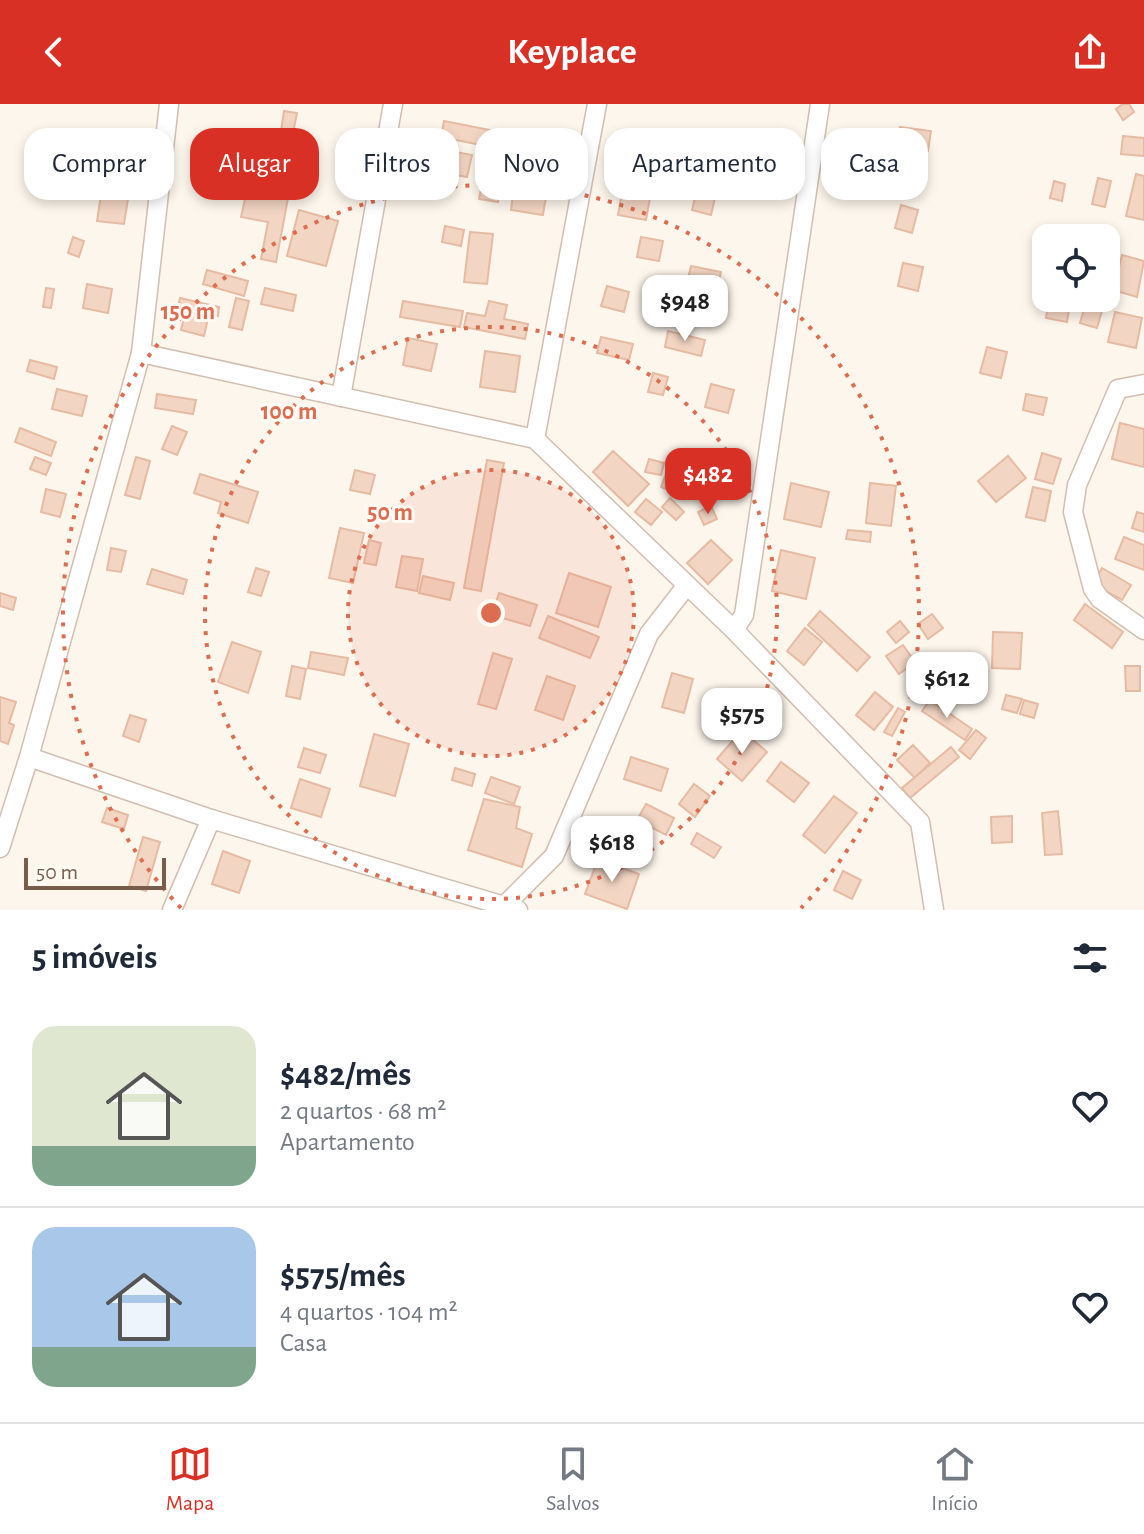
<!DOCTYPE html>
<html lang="pt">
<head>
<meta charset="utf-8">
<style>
	:root { --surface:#fff; --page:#f2f2f3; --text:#1f2937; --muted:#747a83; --line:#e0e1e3; --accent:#d93025 }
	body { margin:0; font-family:"Alegreya Sans",sans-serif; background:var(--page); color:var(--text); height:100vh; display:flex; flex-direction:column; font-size:30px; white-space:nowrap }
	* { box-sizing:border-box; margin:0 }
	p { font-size:26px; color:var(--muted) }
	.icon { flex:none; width:44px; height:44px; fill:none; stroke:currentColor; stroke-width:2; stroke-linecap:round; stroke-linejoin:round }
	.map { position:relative; height:806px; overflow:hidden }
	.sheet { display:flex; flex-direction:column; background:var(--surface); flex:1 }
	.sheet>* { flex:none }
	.banner { position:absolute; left:24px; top:24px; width:1096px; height:72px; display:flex; gap:16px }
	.controls { position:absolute; left:1032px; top:120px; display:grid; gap:16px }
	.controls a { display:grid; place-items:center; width:88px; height:88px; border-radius:16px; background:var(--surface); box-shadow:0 4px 12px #0003; font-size:40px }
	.scale { position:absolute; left:24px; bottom:20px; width:142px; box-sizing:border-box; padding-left:8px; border:4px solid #7a5c4d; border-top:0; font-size:22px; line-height:28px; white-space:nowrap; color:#7a5c4d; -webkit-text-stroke:6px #fffaf3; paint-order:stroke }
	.price { position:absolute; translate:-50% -68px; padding:0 18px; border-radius:16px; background:#fff; color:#222; font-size:26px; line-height:52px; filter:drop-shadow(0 2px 4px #0008) }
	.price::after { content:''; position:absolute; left:50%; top:48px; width:24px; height:18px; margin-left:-12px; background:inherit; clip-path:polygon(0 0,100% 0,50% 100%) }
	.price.selected { background:var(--accent); color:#fff }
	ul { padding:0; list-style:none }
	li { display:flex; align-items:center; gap:24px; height:200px; padding:0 32px }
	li+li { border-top:2px solid var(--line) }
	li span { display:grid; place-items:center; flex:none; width:224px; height:160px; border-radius:24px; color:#555 }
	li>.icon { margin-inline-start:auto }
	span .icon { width:96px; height:96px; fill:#fffc; stroke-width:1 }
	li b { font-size:34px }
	h2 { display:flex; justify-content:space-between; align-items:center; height:96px; padding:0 32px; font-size:34px }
	.tag { padding:0 28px; border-radius:24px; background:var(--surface); box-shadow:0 4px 12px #0003; font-size:28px; line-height:72px }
	.tag.selected { background:var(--accent); color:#fff }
	header { display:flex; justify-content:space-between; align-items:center; height:104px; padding:0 32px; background:var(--accent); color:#fff; font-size:36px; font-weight:700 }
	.menu { display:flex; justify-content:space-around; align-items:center; height:112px; border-top:2px solid var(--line); background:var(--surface); font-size:22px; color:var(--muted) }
	.menu a { display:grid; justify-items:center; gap:4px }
	.menu .selected { color:var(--accent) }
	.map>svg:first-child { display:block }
</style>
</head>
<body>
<header><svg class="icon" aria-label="back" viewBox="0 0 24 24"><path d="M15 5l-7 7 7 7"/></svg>Keyplace<svg class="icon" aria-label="share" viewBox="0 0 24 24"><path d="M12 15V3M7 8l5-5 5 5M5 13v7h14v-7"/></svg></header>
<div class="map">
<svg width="1144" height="806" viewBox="0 0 1144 806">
	<rect width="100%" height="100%" fill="#fdf6ec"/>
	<!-- building -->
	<g fill="#f3d5c3" stroke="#e6bba3" stroke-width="2">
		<polygon points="1123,0 1129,0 1134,8 1123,16 1116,5"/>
		<polygon points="284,7 297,9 293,29 281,27"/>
		<polygon points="444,17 495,27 491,43 441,33"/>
		<polygon points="900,23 931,27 928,47 897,43"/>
		<polygon points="667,27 695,37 685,67 657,57"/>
		<polygon points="218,30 247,36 242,59 213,53"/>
		<polygon points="1123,32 1144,34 1144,52 1121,50"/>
		<circle cx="289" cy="47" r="7"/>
		<polygon points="450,47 472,51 467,73 445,69"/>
		<polygon points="488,49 506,52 498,98 479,95"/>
		<polygon points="906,52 923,54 920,77 903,76"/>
		<polygon points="275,59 289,60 288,82 273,81"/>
		<polygon points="649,68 673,72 671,89 647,85"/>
		<polygon points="62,70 73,74 67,88 56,84"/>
		<polygon points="1136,70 1144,72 1144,116 1126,112"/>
		<polygon points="700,72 719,77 711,111 692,106"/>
		<polygon points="1098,74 1111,77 1105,103 1092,100"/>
		<polygon points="515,75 548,80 543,111 511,106"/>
		<polygon points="1054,77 1065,80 1062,97 1050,94"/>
		<polygon points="623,83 651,88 646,116 618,111"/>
		<polygon points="247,86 288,94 276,158 261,155 268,118 241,113"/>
		<polygon points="101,91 128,95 124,120 97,117"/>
		<polygon points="901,101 918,106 912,129 895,124"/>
		<polygon points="299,106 338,117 326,162 287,152"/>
		<polygon points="445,122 464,126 461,142 442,138"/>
		<polygon points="470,128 493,130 487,180 464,178"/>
		<polygon points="73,133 84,137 79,153 68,149"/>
		<polygon points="641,133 663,137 659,157 637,153"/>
		<polygon points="1122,151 1144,157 1137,193 1113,186"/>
		<polygon points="903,159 923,163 918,187 898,182"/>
		<polygon points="691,162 721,168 717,186 687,179"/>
		<polygon points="207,166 248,177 244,192 203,180"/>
		<polygon points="87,180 112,185 108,209 83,204"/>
		<polygon points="607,182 629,188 624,208 601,202"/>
		<polygon points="46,184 54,185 51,204 43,203"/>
		<polygon points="265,184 296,191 293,207 261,200"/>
		<polygon points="180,194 219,203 218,212 209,210 204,232 181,226 185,210 177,208"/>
		<polygon points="236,194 249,197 242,226 229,223"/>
		<polygon points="1049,194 1071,194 1067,218 1046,214"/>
		<polygon points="403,197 463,207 460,223 400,213"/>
		<polygon points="489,197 507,201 504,215 528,220 525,235 464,223 467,209 485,212"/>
		<polygon points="1085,201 1102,207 1097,224 1080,219"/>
		<polygon points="1115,208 1142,214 1136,244 1108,238"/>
		<polygon points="668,227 705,236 701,252 665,243"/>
		<polygon points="601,233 633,240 629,256 597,249"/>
		<polygon points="408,234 437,240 431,267 403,261"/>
		<polygon points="987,243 1007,248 1001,274 980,269"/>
		<polygon points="485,247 520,252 515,288 480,283"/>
		<polygon points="30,256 57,263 54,275 27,267"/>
		<polygon points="653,269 668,273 663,291 648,288"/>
		<polygon points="711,280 734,286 728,309 705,303"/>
		<polygon points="57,285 87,292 82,312 52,305"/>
		<polygon points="157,290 196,296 193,310 155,304"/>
		<polygon points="1026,290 1047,294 1043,311 1023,306"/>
		<polygon points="1120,319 1144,325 1144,363 1112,355"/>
		<polygon points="172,322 187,328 177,351 162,345"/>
		<polygon points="20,324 56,338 51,352 15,338"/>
		<polygon points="613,347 649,380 628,402 593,368"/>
		<polygon points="1042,349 1061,355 1053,380 1035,375"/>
		<polygon points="1008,352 1026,374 996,398 978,377"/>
		<polygon points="35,353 51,359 46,371 30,365"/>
		<polygon points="136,353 150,357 140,395 125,391"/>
		<polygon points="649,355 664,359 661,371 645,368"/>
		<polygon points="487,356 504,359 481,487 464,484"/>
		<polygon points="670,360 687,366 679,390 661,383"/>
		<polygon points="714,360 742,368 735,392 707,384"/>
		<polygon points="690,363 709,370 705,384 686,378"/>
		<polygon points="355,366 375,371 370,390 350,386"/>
		<polygon points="200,370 258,388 248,419 218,409 221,398 194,389"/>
		<polygon points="791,379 829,388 821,423 784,415"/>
		<polygon points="870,379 896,382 891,422 866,419"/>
		<polygon points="1033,383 1051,387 1045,417 1026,413"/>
		<polygon points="46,385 66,390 60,413 41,408"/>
		<polygon points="670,394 684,408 676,416 662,403"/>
		<polygon points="646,395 662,408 651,421 635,408"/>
		<polygon points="711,402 717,415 704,421 698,408"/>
		<polygon points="1137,408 1144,410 1144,428 1132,424"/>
		<polygon points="340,424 364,429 353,479 329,474"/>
		<polygon points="848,426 871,428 870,438 846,435"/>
		<polygon points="1124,433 1144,441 1144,466 1115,455"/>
		<polygon points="369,436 381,439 376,461 364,459"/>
		<polygon points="711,436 732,456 708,480 687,459"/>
		<polygon points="111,444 126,447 121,468 107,466"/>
		<polygon points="781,446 815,454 806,495 772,487"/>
		<polygon points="402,452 423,455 417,487 396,483"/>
		<polygon points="256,464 269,468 261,492 248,488"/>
		<polygon points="1102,464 1131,481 1122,496 1093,480"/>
		<polygon points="152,465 187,476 183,490 147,480"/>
		<polygon points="569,469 611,483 598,523 556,509"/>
		<polygon points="423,472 454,479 450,496 419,489"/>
		<polygon points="0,489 16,494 13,506 0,502"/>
		<polygon points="499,489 537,501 530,522 492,511"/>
		<polygon points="1085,500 1123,528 1112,544 1074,516"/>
		<polygon points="820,507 870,553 857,567 808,521"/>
		<polygon points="932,510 943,524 928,535 918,520"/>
		<polygon points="548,512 599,533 590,554 539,534"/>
		<polygon points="900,517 909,528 896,539 887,528"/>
		<polygon points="805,524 822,538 804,561 787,547"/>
		<polygon points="993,528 1022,529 1020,565 992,564"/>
		<polygon points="232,538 261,548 248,589 218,578"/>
		<polygon points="903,541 915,558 899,570 886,552"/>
		<polygon points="311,548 348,554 344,571 308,564"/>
		<polygon points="493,549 512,555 496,605 478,600"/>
		<polygon points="292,562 306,565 300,595 286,592"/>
		<polygon points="1125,562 1140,562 1140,587 1126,587"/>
		<polygon points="672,569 693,575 684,609 662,603"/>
		<polygon points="547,572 575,582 563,616 535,606"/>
		<polygon points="875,588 893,603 874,626 856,611"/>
		<polygon points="1006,591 1022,595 1017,609 1002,605"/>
		<polygon points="0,593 16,598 9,619 14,621 8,640 0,637"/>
		<polygon points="930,596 972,625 965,636 922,607"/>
		<polygon points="1024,596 1038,600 1034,614 1020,610"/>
		<polygon points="898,604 905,608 892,632 884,628"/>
		<polygon points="130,611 146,616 139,638 123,632"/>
		<polygon points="742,626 767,648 742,677 717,655"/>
		<polygon points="976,626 986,634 970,655 959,646"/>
		<polygon points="374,630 409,640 395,692 360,682"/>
		<polygon points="913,641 930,659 915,674 897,656"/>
		<polygon points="951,643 959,653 910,694 902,684"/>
		<polygon points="304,644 326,651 320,669 298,663"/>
		<polygon points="631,653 668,665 661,687 624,675"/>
		<polygon points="781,658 809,679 794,698 767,677"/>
		<polygon points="455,664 475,670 472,682 452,676"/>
		<polygon points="491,673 520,683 514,700 485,689"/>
		<polygon points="300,675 330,685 321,713 291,704"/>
		<polygon points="694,680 710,692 695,713 679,700"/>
		<polygon points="834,692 857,709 825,749 803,731"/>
		<polygon points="484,695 520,703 516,724 532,730 522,763 468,746"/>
		<polygon points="646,700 674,714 666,731 637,716"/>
		<polygon points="107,704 128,711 124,725 102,718"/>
		<polygon points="1058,707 1062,750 1045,751 1042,709"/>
		<polygon points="1012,712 1012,738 992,739 991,713"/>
		<polygon points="697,729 721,743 714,754 691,740"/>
		<polygon points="143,733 160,738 146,787 129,782"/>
		<polygon points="223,747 250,757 239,789 212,780"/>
		<polygon points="598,755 639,770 627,805 585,790"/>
		<polygon points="843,767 861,776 852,795 834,786"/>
	</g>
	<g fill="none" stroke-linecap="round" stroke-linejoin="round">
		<defs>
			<g id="street">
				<polyline points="169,0 141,249 535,335 734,526 920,718 934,806"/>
				<polyline points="141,249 29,653 211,715 518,806"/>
				<polyline points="1144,280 1118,285 1077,381 1073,408 1093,485 1100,495 1144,526"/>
				<polyline points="341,293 393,0"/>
				<polyline points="535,335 597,0"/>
				<polyline points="734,526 744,511 820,0"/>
				<polyline points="0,744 29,653"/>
				<polyline points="505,801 554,752 649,530 687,481"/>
				<polyline points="172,806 211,715"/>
			</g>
		</defs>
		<!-- street casing -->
		<use href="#street" stroke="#d1beb0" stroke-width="21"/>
		<!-- street -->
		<use href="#street" stroke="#fff" stroke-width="18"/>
	</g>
	<!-- distance rings -->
	<circle cx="491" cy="509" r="143" fill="#dc6d51" fill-opacity=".12"/>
	<g fill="none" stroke="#dc6d51" stroke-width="4" stroke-dasharray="4 8">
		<circle cx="491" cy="509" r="143"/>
		<circle cx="491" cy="509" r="286"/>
		<path d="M181 804A428 428 0 1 1 801 804"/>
	</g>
	<circle cx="491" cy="509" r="12" fill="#dc6d51" stroke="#fffaf3" stroke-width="4"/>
	<g font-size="24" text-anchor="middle" font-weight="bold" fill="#dc6d51" stroke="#fffaf3" stroke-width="6" stroke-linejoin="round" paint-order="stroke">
		<text x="188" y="215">150 m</text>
		<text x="289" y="315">100 m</text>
		<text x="390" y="416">50 m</text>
	</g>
</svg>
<div class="controls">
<a><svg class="icon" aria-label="locate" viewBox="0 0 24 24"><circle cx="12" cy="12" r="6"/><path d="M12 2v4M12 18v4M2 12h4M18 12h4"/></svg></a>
</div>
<div class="scale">50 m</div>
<b class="price" style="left:685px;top:239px">$948</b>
<b class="price selected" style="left:708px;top:412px">$482</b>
<b class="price" style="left:947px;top:616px">$612</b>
<b class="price" style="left:742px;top:652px">$575</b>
<b class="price" style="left:612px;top:780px">$618</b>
<div class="banner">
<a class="tag">Comprar</a>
<a class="tag selected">Alugar</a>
<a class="tag">Filtros</a>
<a class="tag">Novo</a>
<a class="tag">Apartamento</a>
<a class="tag">Casa</a>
</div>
</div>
<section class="sheet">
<h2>5 imóveis<svg class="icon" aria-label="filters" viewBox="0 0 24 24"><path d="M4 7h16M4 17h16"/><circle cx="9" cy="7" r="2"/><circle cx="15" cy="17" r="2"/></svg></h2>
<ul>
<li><span style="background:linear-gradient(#dfe7d0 75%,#7fa58c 0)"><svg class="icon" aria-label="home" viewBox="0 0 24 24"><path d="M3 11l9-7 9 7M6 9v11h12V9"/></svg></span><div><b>$482/mês</b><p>2 quartos · 68 m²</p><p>Apartamento</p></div><svg class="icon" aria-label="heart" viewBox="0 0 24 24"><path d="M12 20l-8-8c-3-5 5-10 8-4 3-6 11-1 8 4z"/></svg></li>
<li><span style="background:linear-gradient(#a9c7e8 75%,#7fa58c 0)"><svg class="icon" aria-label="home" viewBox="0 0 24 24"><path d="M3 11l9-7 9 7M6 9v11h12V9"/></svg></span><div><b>$575/mês</b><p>4 quartos · 104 m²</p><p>Casa</p></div><svg class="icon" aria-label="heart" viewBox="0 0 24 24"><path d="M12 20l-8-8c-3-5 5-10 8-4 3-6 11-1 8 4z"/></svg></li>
</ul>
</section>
<nav class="menu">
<a class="selected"><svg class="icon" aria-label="map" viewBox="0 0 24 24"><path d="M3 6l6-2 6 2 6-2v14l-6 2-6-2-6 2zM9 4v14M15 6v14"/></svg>Mapa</a>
<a><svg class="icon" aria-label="saved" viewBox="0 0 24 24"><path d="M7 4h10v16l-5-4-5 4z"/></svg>Salvos</a>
<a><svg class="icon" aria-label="home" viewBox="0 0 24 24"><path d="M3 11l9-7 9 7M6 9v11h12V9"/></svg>Início</a>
</nav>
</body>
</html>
